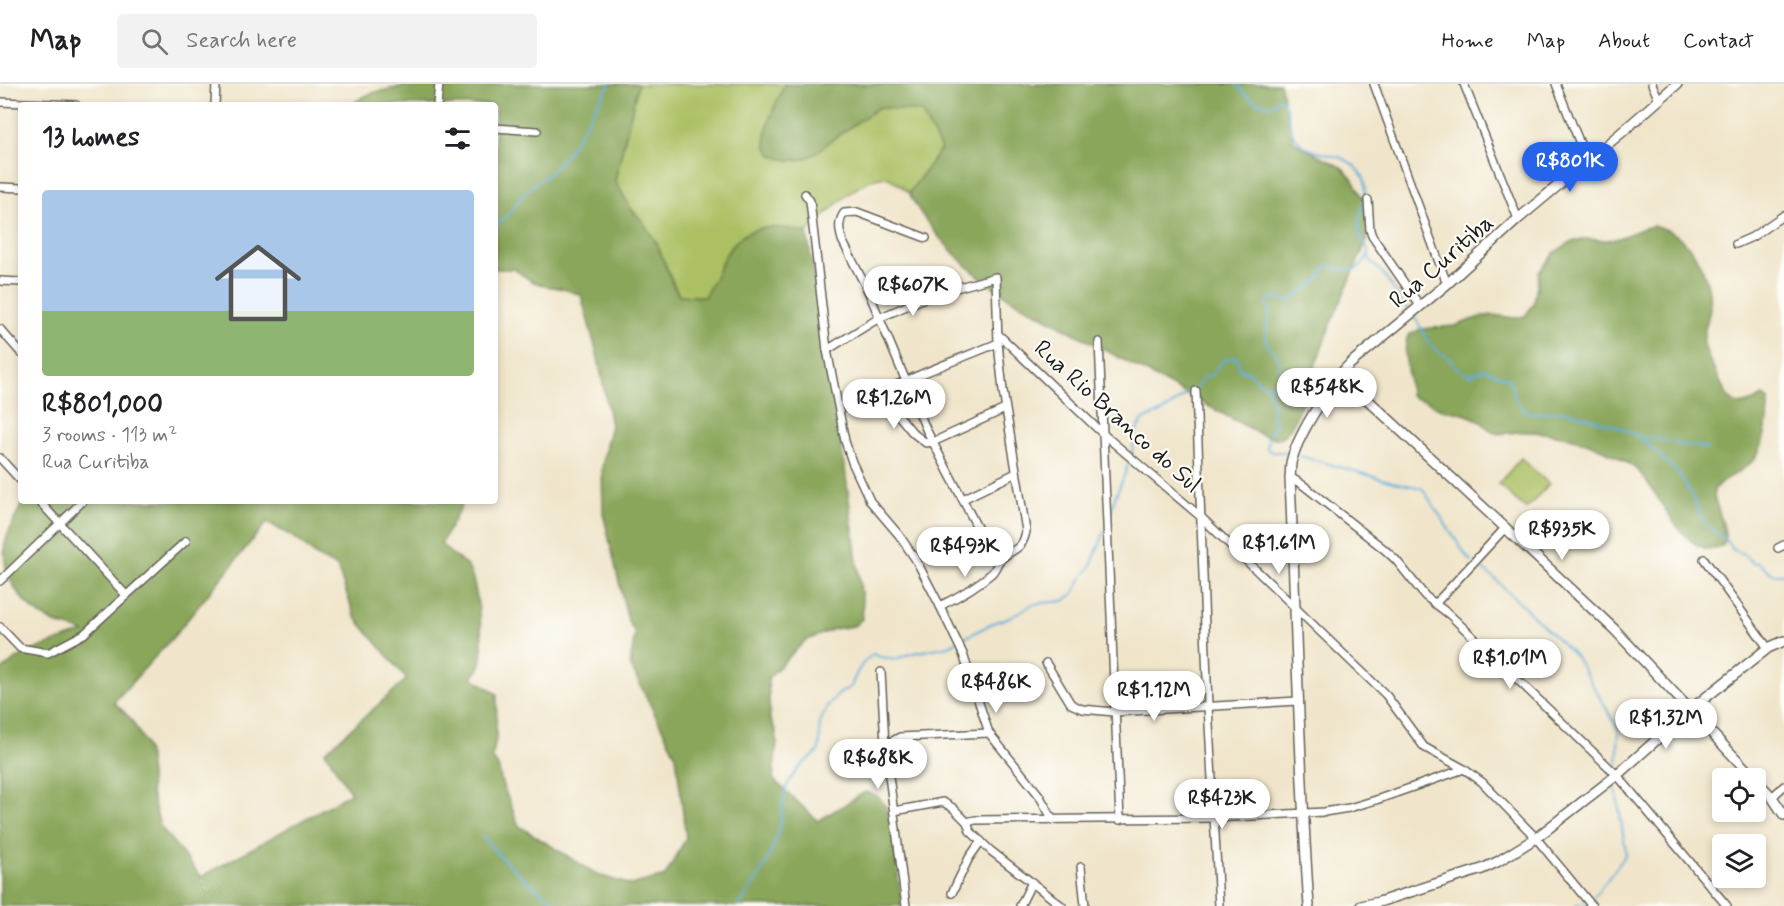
<!DOCTYPE html>
<html lang="en">
<head>
<meta charset="utf-8">
<style>
	:root { --surface:#fff; --page:#f2f2f2; --text:#202124; --muted:#757577; --line:#e0e0e0; --accent:#2563eb }
	body { margin:0; font-family:Mynerve,sans-serif; background:var(--page); color:var(--text); height:100vh; display:flex; flex-direction:column; font-size:22px; white-space:nowrap }
	* { box-sizing:border-box; margin:0 }
	p { font-size:20px; color:var(--muted) }
	.icon { flex:none; width:33px; height:33px; fill:none; stroke:currentColor; stroke-width:2; stroke-linecap:round; stroke-linejoin:round }
	.map { position:relative; flex:1; overflow:hidden }
	.panel { position:absolute; left:18px; top:18px; width:480px; height:402px; display:flex; flex-direction:column; background:var(--surface); border-radius:6px; box-shadow:0 3px 9px #0003 }
	.panel>* { flex:none }
	.controls { position:absolute; left:1712px; top:684px; display:grid; gap:12px }
	.controls a { display:grid; place-items:center; width:54px; height:54px; border-radius:6px; background:var(--surface); box-shadow:0 3px 9px #0003; font-size:30px }
	.price { position:absolute; translate:-50% -51px; padding:0 14px; border-radius:21px; background:#fff; color:#222; font-size:20px; line-height:39px; filter:drop-shadow(0 2px 3px #0008) }
	.price::after { content:''; position:absolute; left:50%; top:36px; width:18px; height:14px; margin-left:-9px; background:inherit; clip-path:polygon(0 0,100% 0,50% 100%) }
	.price.active { background:var(--accent); color:#fff }
	ul { padding:0; list-style:none }
	li { display:grid; align-content:center; gap:12px; height:318px; padding:0 24px }
	li+li { border-top:2px solid var(--line) }
	li span { display:grid; place-items:center; height:186px; border-radius:6px; color:#555 }
	li>.icon { margin-inline-start:auto }
	span .icon { width:108px; height:108px; fill:#fffc; stroke-width:1 }
	li b { font-size:26px }
	h2 { display:flex; justify-content:space-between; align-items:center; height:72px; padding:0 24px; font-size:26px }
	header { display:flex; align-items:center; gap:36px; box-sizing:border-box; height:84px; padding:0 30px; background:var(--surface); border-bottom:2px solid var(--line) }
	header strong { font-size:28px }
	nav { display:flex; gap:33px; margin-inline-start:auto; font-size:21px }
	.search { width:420px; height:54px; background:var(--page); display:flex; align-items:center; gap:15px; box-sizing:border-box; padding:0 21px; border-radius:6px; color:var(--muted); font-size:22px }
	.map>svg:first-child { display:block }
</style>
</head>
<body>
<header>
<strong>Map</strong>
<div class="search"><svg class="icon" aria-label="search" viewBox="0 0 24 24"><circle cx="10" cy="10" r="6"/><path d="M15 15l6 6"/></svg>Search here</div>
<nav><a>Home</a><a>Map</a><a>About</a><a>Contact</a></nav>
</header>
<div class="map">
<svg width="1784" height="822" viewBox="0 0 1784 822">
	<rect width="100%" height="100%" fill="#fdfcf7"/>
	<filter id="ink" filterUnits="userSpaceOnUse"><feTurbulence type="fractalNoise" baseFrequency=".0167" numOctaves="2"/><feDisplacementMap in="SourceGraphic" scale="12" xChannelSelector="R" yChannelSelector="G"/><feConvolveMatrix kernelMatrix="1 2 1 2 8 2 1 2 1" color-interpolation-filters="sRGB"/></filter>
	<filter id="wash" filterUnits="userSpaceOnUse"><feTurbulence type="fractalNoise" baseFrequency=".008" numOctaves="4" result="noise"/><feDisplacementMap in="SourceGraphic" scale="24" xChannelSelector="R" yChannelSelector="G"/><feGaussianBlur stdDeviation="1.35" result="paint"/><feColorMatrix in="noise" values="0 0 0 0 0 0 0 0 0 0 0 0 0 0 0 0 0 1.4 0 .05"/><feComposite in="paint" operator="in"/></filter>
	<g filter="url(#wash)">
		<rect width="100%" height="100%" fill="#f0e5ca"/>
		<!-- green -->
		<g fill="#acc064" stroke="#646e40" stroke-width="1.5">
			<path d="M 638,0 L 785,0 L 770,34 L 789,77 L 808,73 L 879,23 L 921,28 L 941,65 L 909,109 C 903,104 894,95 886,93 C 865,89 821,134 807,149 C 775,142 744,138 725,172 C 718,186 713,200 704,213 L 679,211 L 674,201 L 656,158 L 642,137 L 631,125 L 615,96 Z"/>
			<polygon points="1521,374 1549,400 1526,425 1498,400"/>
		</g>
		<!-- forest -->
		<g fill="#89a65a" stroke="#52613b" stroke-width="1.5" fill-rule="evenodd">
			<path d="M 409,0 L 638,0 L 615,96 L 631,125 L 642,137 L 656,158 L 673,201 L 679,211 L 704,213 C 713,199 718,185 726,171 C 745,137 774,141 807,149 L 845,385 L 863,523 L 862,535 L 854,542 L 834,545 L 805,557 L 768,594 L 770,635 L 776,647 L 777,658 L 773,695 L 818,737 L 865,708 C 882,710 887,723 891,738 L 902,822 L 0,822 L 0,588 C 21,566 57,558 84,548 C 74,544 63,543 53,538 C 24,525 0,493 5,460 C 8,446 17,431 23,417 L 462,417 L 460,425 L 441,460 C 445,463 448,467 451,470 C 458,475 464,477 469,485 C 477,499 486,567 480,582 C 479,586 475,590 472,593 L 497,610 L 496,655 L 492,674 L 498,682 L 502,699 L 519,742 L 598,791 L 631,801 L 665,792 L 686,754 L 676,672 L 630,581 L 635,549 L 628,537 L 603,429 L 602,384 L 606,361 L 611,341 L 598,274 L 581,211 L 564,205 L 545,202 L 531,197 L 514,185 L 495,185 L 495,21 L 351,21 C 373,3 386,9 409,0 ZM 267,438 L 298,456 L 316,472 L 337,483 L 355,533 L 407,595 L 325,668 L 351,709 L 201,793 L 160,742 L 151,709 L 149,673 L 145,659 L 131,635 L 114,618 L 175,551 Z"/>
			<path d="M 785,0 L 1280,0 L 1294,58 L 1343,84 L 1353,96 L 1365,118 L 1370,142 L 1368,154 L 1330,242 L 1294,338 C 1284,356 1279,357 1260,350 L 1013,216 C 974,194 929,149 909,109 L 941,65 L 921,28 L 879,23 C 864,34 848,44 833,55 C 826,61 819,67 811,72 C 801,77 790,77 779,74 C 749,65 778,17 785,0 Z"/>
			<path d="M 1653,142 C 1688,146 1711,190 1710,222 C 1710,234 1702,246 1704,259 C 1707,276 1719,294 1726,310 C 1738,327 1748,320 1763,312 L 1768,315 C 1768,337 1766,368 1747,382 C 1742,386 1737,389 1732,392 C 1726,395 1717,400 1714,406 C 1710,418 1742,464 1713,465 C 1680,467 1658,405 1637,386 C 1627,377 1614,371 1601,365 C 1578,355 1553,348 1527,348 C 1518,347 1503,351 1495,349 C 1490,347 1485,341 1481,338 C 1476,334 1470,332 1464,330 C 1457,327 1449,328 1442,325 C 1436,324 1432,319 1426,317 C 1419,315 1415,316 1410,311 C 1410,290 1401,271 1408,251 L 1421,245 L 1454,242 L 1480,233 L 1493,231 L 1514,234 L 1525,232 L 1534,219 L 1539,188 L 1555,168 L 1571,158 L 1582,155 L 1607,156 L 1619,154 L 1644,144 Z"/>
		</g>
		<g fill="none" stroke-linecap="round" stroke-linejoin="round">
			<!-- stream -->
			<g stroke="#60aeda" stroke-width="2">
				<path d="M 1236,0 C 1245,11 1258,23 1273,21 L 1277,15 L 1282,15 C 1291,28 1287,45 1298,57 C 1317,76 1344,63 1362,91 C 1372,108 1358,128 1359,145 C 1359,156 1366,158 1368,166 C 1369,169 1368,172 1370,175 C 1373,181 1380,186 1385,192 C 1393,203 1399,216 1409,226"/>
				<polyline points="495,143 509,130 527,106 550,89 569,66 610,0"/>
				<polyline points="1413,230 1431,262 1447,273 1455,282 1465,289 1470,291 1484,285 1509,295 1516,316 1524,326 1530,329 1567,327 1616,342 1640,353 1680,391 1692,412 1700,431 1706,440 1725,455 1732,465 1743,470 1752,478 1758,479 1773,490 1784,490"/>
				<polyline points="1271,302 1268,305 1269,311 1274,316 1271,327 1275,339 1269,352 1267,365 1272,368 1290,368"/>
				<path d="M 1640,354 C 1659,352 1662,358 1678,360 C 1689,362 1697,361 1707,365"/>
				<polyline points="1300,372 1393,398 1422,404 1467,473 1471,477"/>
				<path d="M 1109,433 C 1112,426 1113,418 1116,411 C 1122,398 1128,383 1132,368 C 1135,357 1134,347 1142,338 C 1146,333 1152,332 1158,330 C 1171,324 1180,313 1192,307 C 1202,302 1199,292 1212,291 C 1221,279 1221,275 1237,273 L 1239,285 L 1251,289 L 1259,298 L 1264,301 L 1277,303 C 1282,293 1279,282 1278,272 C 1276,269 1273,268 1271,266 C 1262,258 1268,235 1271,226 L 1267,222 L 1269,213 L 1288,217 L 1294,214 L 1318,196 L 1327,181 C 1344,187 1360,192 1368,171"/>
				<polyline points="1476,480 1494,494 1576,573 1619,646 1617,683"/>
				<path d="M 482,752 C 505,779 531,803 561,822"/>
				<polyline points="1594,813 1623,775 1626,769 1616,705"/>
				<path d="M 739,822 C 756,798 774,770 780,741 C 783,728 782,711 788,700 C 792,693 798,684 805,678 C 809,674 815,673 818,667 C 822,659 818,648 820,640 C 824,624 836,609 851,603 C 856,589 861,579 873,570 L 880,573 L 896,575 L 913,569 L 949,562 L 993,539 L 1011,533 L 1033,520 L 1063,517 L 1073,510 L 1082,494 L 1090,484 L 1105,447"/>
				<polyline points="1575,822 1587,820"/>
			</g>
		</g>
	</g>
	<g filter="url(#ink)">
		<g fill="none" stroke-linecap="round" stroke-linejoin="round">
			<defs>
				<g id="minor">
					<polyline points="1374,0 1447,200"/>
					<polyline points="1464,0 1518,135"/>
					<polyline points="1556,0 1587,77"/>
					<polyline points="1652,0 1659,16"/>
					<polyline points="0,18 76,21"/>
					<polyline points="215,21 216,0"/>
					<polyline points="437,21 439,0"/>
					<polyline points="495,44 537,47"/>
					<polyline points="0,103 21,104"/>
					<polyline points="805,110 810,117 827,266 845,357 852,378 870,417 899,451 916,476 940,522 963,570 989,649 1039,711 1053,736"/>
					<polyline points="1368,116 1370,146 1372,152 1420,222"/>
					<path d="M 926,154 L 857,128 L 844,129 C 838,138 839,145 842,156 L 869,209 L 926,345 L 980,449 L 1000,476"/>
					<polyline points="1736,160 1752,153 1784,131"/>
					<polyline points="0,197 21,198"/>
					<polyline points="0,245 21,269"/>
					<polyline points="998,250 1103,350 1201,433 1386,611 1424,663 1464,685 1482,698 1536,754 1592,822"/>
					<polyline points="1099,258 1120,736"/>
					<path d="M 998,259 C 960,275 920,289 882,308 L 881,310 L 913,349 L 926,359 L 933,358 L 1005,325"/>
					<path d="M 827,266 L 879,234 L 934,210 L 996,193 L 998,259 L 1003,307 L 1026,447 C 1023,465 1015,464 1002,474 C 997,478 996,485 992,489 C 976,503 958,513 940,522"/>
					<polyline points="1196,307 1208,622 1219,822"/>
					<polyline points="0,374 21,397"/>
					<polyline points="1290,393 1303,401 1384,465 1396,476 1425,512 1450,531 1617,691 1727,822"/>
					<polyline points="963,415 1016,389"/>
					<polyline points="39,417 126,511"/>
					<polyline points="1778,464 1784,461"/>
					<polyline points="1704,475 1768,564"/>
					<polyline points="0,497 83,417"/>
					<polyline points="1435,520 1506,443"/>
					<polyline points="0,543 20,564 48,569 84,550 186,457"/>
					<polyline points="1046,579 1071,620 1082,625 1114,628 1298,617"/>
					<polyline points="881,588 885,661 906,822"/>
					<polyline points="885,661 900,653 989,649"/>
					<polyline points="1772,713 1784,702"/>
					<polyline points="894,727 943,718 953,724 967,738 970,747 991,767 1062,822"/>
					<polyline points="967,738 975,736 1215,734 1324,728 1349,724 1376,716 1464,685"/>
					<polyline points="1081,783 1085,822"/>
					<polyline points="952,809 969,774 981,757"/>
					<polyline points="1020,822 1032,798"/>
				</g>
				<g id="tertiary">
					<polyline points="1340,290 1614,545 1754,694"/>
					<polyline points="1755,695 1772,713 1784,731"/>
					<path d="M 1309,822 C 1299,679 1296,536 1290,393 C 1291,387 1290,380 1292,375 C 1299,349 1332,297 1351,279 L 1447,200 L 1518,135 L 1621,49 L 1677,0"/>
					<polyline points="1361,822 1379,818 1482,785 1497,778 1536,754 1617,691 1690,626 1768,564 1784,557"/>
				</g>
			</defs>
			<!-- minor casing -->
			<use href="#minor" stroke="#666259" stroke-width="10"/>
			<!-- tertiary casing -->
			<use href="#tertiary" stroke="#666259" stroke-width="12"/>
			<!-- minor -->
			<use href="#minor" stroke="#fff" stroke-width="7"/>
			<!-- tertiary -->
			<use href="#tertiary" stroke="#fff" stroke-width="9"/>
		</g>
	</g>
	<g text-anchor="middle" stroke-width="4.5" stroke-linejoin="round" paint-order="stroke">
		<!-- street labels -->
		<g font-size="24" fill="#1c1c1c" stroke="#fdfcf7">
			<text transform="translate(1441 177) rotate(-41)" y="8">Rua Curitiba</text>
			<text transform="translate(1118 332) rotate(42)" y="8">Rua Rio Branco do Sul</text>
		</g>
	</g>
</svg>
<div class="controls">
<a><svg class="icon" aria-label="locate" viewBox="0 0 24 24"><circle cx="12" cy="12" r="6"/><path d="M12 2v4M12 18v4M2 12h4M18 12h4"/></svg></a>
<a><svg class="icon" aria-label="layers" viewBox="0 0 24 24"><path d="M12 4l9 5-9 5-9-5zM3 14l9 5 9-5"/></svg></a>
</div>
<b class="price active" style="left:1570px;top:109px">R$801K</b>
<b class="price" style="left:913px;top:233px">R$607K</b>
<b class="price" style="left:1327px;top:335px">R$548K</b>
<b class="price" style="left:894px;top:346px">R$1.26M</b>
<b class="price" style="left:1562px;top:477px">R$935K</b>
<b class="price" style="left:1279px;top:491px">R$1.61M</b>
<b class="price" style="left:965px;top:494px">R$493K</b>
<b class="price" style="left:1510px;top:606px">R$1.01M</b>
<b class="price" style="left:996px;top:630px">R$486K</b>
<b class="price" style="left:1154px;top:638px">R$1.12M</b>
<b class="price" style="left:1666px;top:666px">R$1.32M</b>
<b class="price" style="left:878px;top:706px">R$688K</b>
<b class="price" style="left:1222px;top:746px">R$423K</b>
<section class="panel">
<h2>13 homes<svg class="icon" aria-label="filters" viewBox="0 0 24 24"><path d="M4 7h16M4 17h16"/><circle cx="9" cy="7" r="2"/><circle cx="15" cy="17" r="2"/></svg></h2>
<ul>
<li><span style="background:linear-gradient(#a9c7e8 65%,#8fb573 0)"><svg class="icon" aria-label="home" viewBox="0 0 24 24"><path d="M3 11l9-7 9 7M6 9v11h12V9"/></svg></span><div><b>R$801,000</b><p>3 rooms · 113 m²</p><p>Rua Curitiba</p></div></li>
</ul>
</section>
</div>
</body>
</html>
